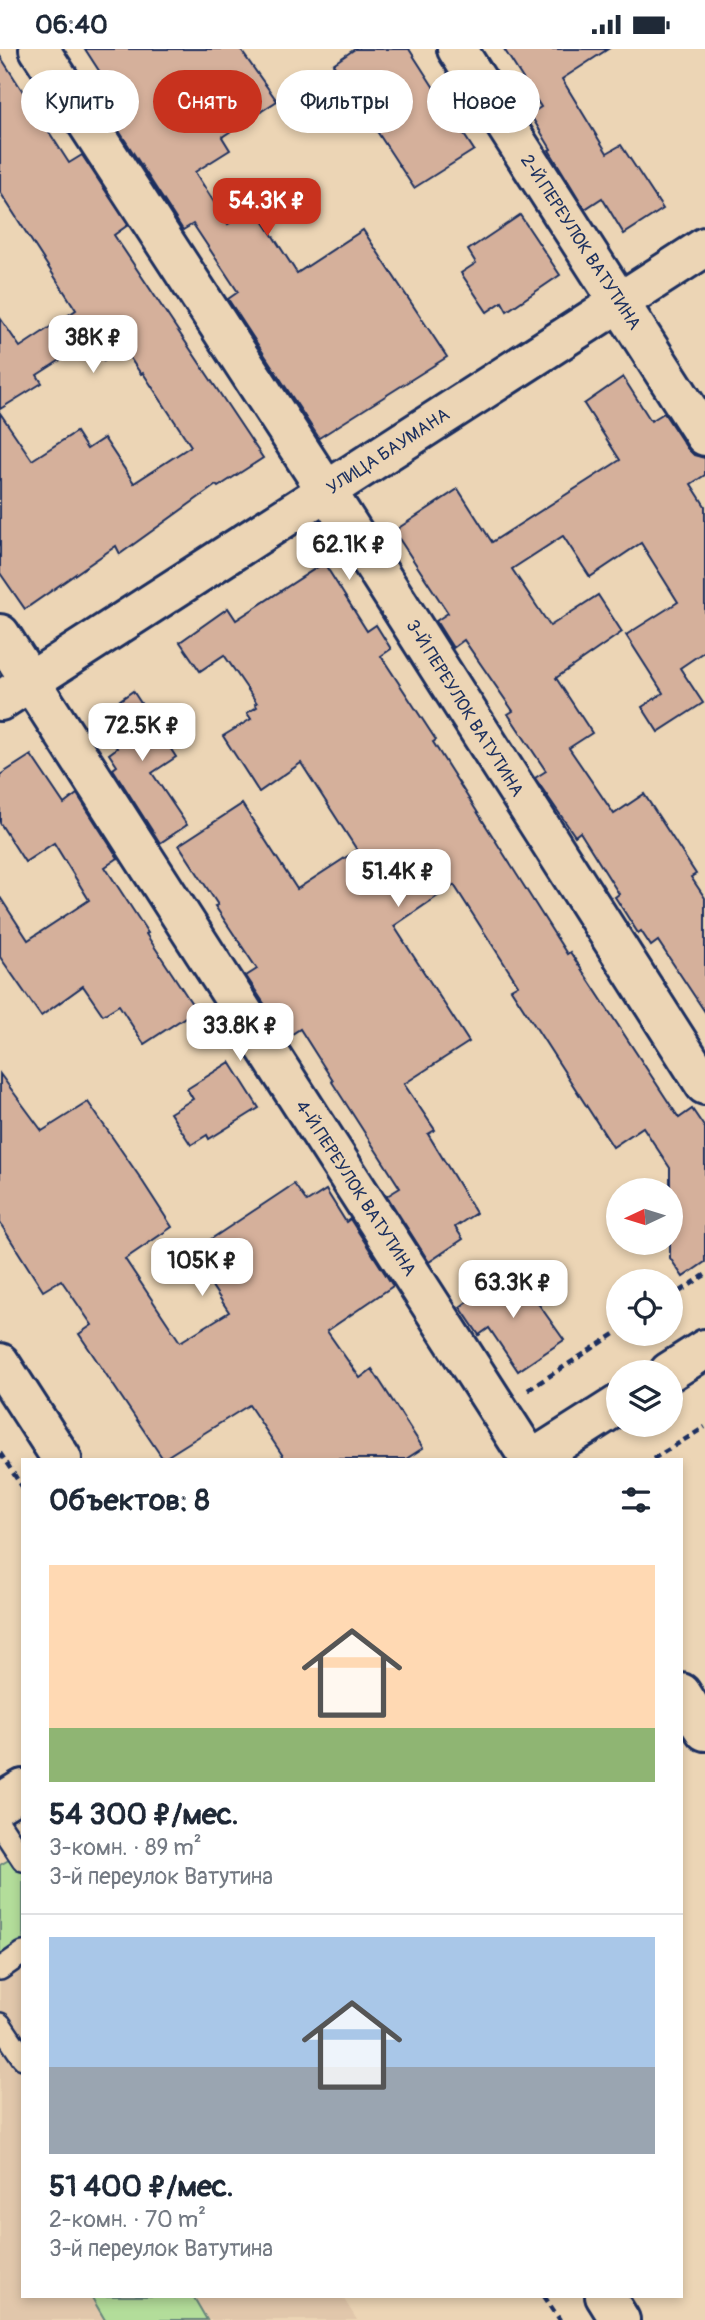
<!DOCTYPE html>
<html lang="ru">
<head>
<meta charset="utf-8">
<style>
	:root { --surface:#fff; --page:#f2f2f3; --text:#1f2937; --muted:#747a83; --line:#e0e1e3; --accent:#c8321e }
	body { margin:0; font-family:Pangolin,sans-serif; background:var(--page); color:var(--text); height:100vh; display:flex; flex-direction:column; font-size:26px; white-space:nowrap }
	* { box-sizing:border-box; margin:0 }
	p { font-size:23px; color:var(--muted) }
	.icon { flex:none; width:38px; height:38px; fill:none; stroke:currentColor; stroke-width:2; stroke-linecap:round; stroke-linejoin:round }
	.map { position:relative; flex:1; overflow:hidden }
	.details { position:absolute; left:21px; top:1409px; width:662px; height:840px; display:flex; flex-direction:column; background:var(--surface); border-radius:0px; box-shadow:0 4px 10px #0003 }
	.details>* { flex:none }
	.banner { position:absolute; left:21px; top:21px; width:663px; height:63px; display:flex; gap:14px }
	.needle { width:46px; rotate:266deg }
	.controls { position:absolute; left:606px; top:1129px; display:grid; gap:14px }
	.controls a { display:grid; place-items:center; width:77px; height:77px; border-radius:50%; background:var(--surface); box-shadow:0 4px 10px #0003; font-size:35px }
	.price { position:absolute; translate:-50% -60px; padding:0 16px; border-radius:14px; background:#fff; color:#222; font-size:23px; line-height:46px; filter:drop-shadow(0 2px 4px #0008) }
	.price::after { content:''; position:absolute; left:50%; top:42px; width:21px; height:16px; margin-left:-10px; background:inherit; clip-path:polygon(0 0,100% 0,50% 100%) }
	.price.active { background:var(--accent); color:#fff }
	ul { padding:0; list-style:none }
	li { display:grid; align-content:center; gap:14px; height:371px; padding:0 28px }
	li+li { border-top:2px solid var(--line) }
	li span { display:grid; place-items:center; height:217px; border-radius:0px; color:#555 }
	li>.icon { margin-inline-start:auto }
	span .icon { width:126px; height:126px; fill:#fffc; stroke-width:1 }
	li b { font-size:30px }
	h2 { display:flex; justify-content:space-between; align-items:center; height:84px; padding:0 28px; font-size:30px }
	.tag { padding:0 24px; border-radius:32px; background:var(--surface); box-shadow:0 4px 10px #0003; font-size:24px; line-height:63px }
	.tag.active { background:var(--accent); color:#fff }
	.status { display:flex; justify-content:space-between; align-items:center; height:49px; padding:0 35px; background:var(--surface); direction:ltr }
	.status svg { height:19px; fill:currentColor }
	.map>svg:first-child { display:block }
</style>
</head>
<body>
<div class="status"><b>06:40</b><svg viewBox="0 0 49 12"><path d="M0 12V9h3v3zM5 12V6h3v6zM10 12V3h3v9zM15 12V0h3v12zM26 1h20v11H26zM47 4h2v5h-2z"/></svg></div>
<div class="map">
<svg width="705" height="2271" viewBox="0 0 705 2271">
	<rect width="100%" height="100%" fill="#ecd5b5"/>
	<filter id="ink" filterUnits="userSpaceOnUse"><feTurbulence type="fractalNoise" baseFrequency=".0143" numOctaves="2"/><feDisplacementMap in="SourceGraphic" scale="14" xChannelSelector="R" yChannelSelector="G"/><feConvolveMatrix kernelMatrix="1 2 1 2 8 2 1 2 1" color-interpolation-filters="sRGB"/></filter>
	<g filter="url(#ink)">
		<!-- built -->
		<polygon fill="#e1c7ab" points="23,1825 23,2247 342,2247 357,2271 0,2271 0,1840"/>
		<!-- green -->
		<g fill="#b3dd9a" stroke="#67867c" stroke-width="2">
			<polygon points="23,1803 23,1910 0,1921 0,1816"/>
			<polygon points="91,2247 193,2247 207,2271 105,2271"/>
		</g>
		<!-- building -->
		<g fill="#d5b09b" stroke="#1b2f5e" stroke-width="2">
			<polygon points="85,0 240,0 277,52 222,88 230,101 195,123 228,175 254,158 297,224 363,181 447,308 319,389 228,250 238,243 193,175 183,181 103,57 116,48"/>
			<polygon points="355,0 409,0 434,39 447,31 472,70 459,78 474,101 414,139 333,15"/>
			<polygon points="504,0 608,0 562,30 607,104 621,96 663,160 624,185 602,149 585,160 549,101 551,100 530,65 541,58"/>
			<polygon points="0,7 69,114 82,106 128,176 114,186 263,409 218,438 216,436 120,505 116,497 25,560 0,524 0,364 32,411 76,383 87,400 104,389 134,434 191,397 143,324 141,325 123,299 104,312 90,292 37,326 42,334 0,360 0,269 20,298 76,261 0,143"/>
			<polygon points="520,166 560,226 507,262 502,253 487,263 461,224 476,214 468,201"/>
			<polygon points="623,328 651,372 664,364 687,399 694,406 705,409 705,426 691,435 705,457 705,602 680,619 703,654 658,683 642,658 663,644 626,586 678,553 641,494 590,528 563,487 512,520 550,577 598,546 622,583 556,629 592,684 569,699 614,765 644,745 696,825 691,828 705,849 705,963 658,892 651,897 641,882 638,884 615,848 619,845 580,783 575,787 535,729 546,722 508,665 513,662 464,591 453,599 436,572 448,564 394,482 458,440 492,493 620,411 584,355"/>
			<polygon points="324,514 367,582 376,576 391,600 381,607 436,691 433,693 567,905 570,903 679,1069 692,1060 705,1079 705,1213 683,1228 670,1209 670,1119 643,1078 613,1098 511,940 518,936 454,836 394,877 469,993 404,1035 435,1081 428,1085 476,1164 455,1178 463,1190 429,1213 387,1147 400,1139 332,1033 333,1032 300,980 286,989 265,956 246,927 257,920 215,857 218,856 179,796 242,755 297,840 357,801 301,714 259,743 223,687 251,670 247,664 257,658 255,655 257,654 224,606 200,622 180,593 228,559 236,571"/>
			<polygon points="133,642 176,708 152,724 187,776 160,794 113,720 117,717 109,705 117,699 96,668"/>
			<polygon points="31,706 64,755 77,745 118,809 105,818 148,884 146,885 196,961 144,995 119,956 103,966 83,937 41,967 0,908 0,848 28,891 89,851 54,794 25,813 0,774 0,726"/>
			<polygon points="230,1013 259,1059 209,1090 207,1086 191,1096 170,1064 193,1050 187,1040"/>
			<polygon points="0,1025 42,1082 88,1053 139,1127 172,1178 125,1210 180,1293 229,1263 190,1204 294,1135 307,1153 326,1141 346,1173 350,1170 393,1237 327,1282 360,1329 372,1320 423,1399 406,1410 285,1410 249,1356 163,1410 79,1285 92,1276 61,1231 43,1242 0,1174"/>
			<polygon points="513,1219 564,1291 518,1322 489,1279 479,1286 460,1258"/>
		</g>
		<g fill="none" stroke-linecap="round" stroke-linejoin="round">
			<defs>
				<g id="lane">
					<polyline points="0,1776 23,1811"/>
					<polyline points="0,1920 23,1904"/>
					<polyline points="0,1975 23,2009"/>
				</g>
				<g id="street">
					<polyline points="39,0 326,441 705,1036"/>
					<polyline points="457,0 705,387"/>
					<polyline points="0,585 530,1410"/>
					<polyline points="0,652 705,198"/>
					<polyline points="0,1314 62,1410"/>
					<polyline points="669,1323 705,1300"/>
					<polyline points="533,1410 618,1356"/>
					<polyline points="681,1644 705,1682"/>
					<polyline points="0,1754 23,1740"/>
					<polyline points="605,2247 620,2271"/>
				</g>
			</defs>
			<!-- lane casing -->
			<use href="#lane" stroke="#1b2f5e" stroke-width="26"/>
			<!-- street casing -->
			<use href="#street" stroke="#1b2f5e" stroke-width="44"/>
			<!-- path -->
			<g stroke="#1b2f5e" stroke-width="4.5" stroke-dasharray="7 5" stroke-linecap="butt">
				<polyline points="670,1249 705,1226"/>
				<polyline points="528,1341 618,1283"/>
				<polyline points="0,1404 23,1439"/>
				<polyline points="653,1410 705,1378"/>
				<polyline points="544,2247 560,2271"/>
			</g>
			<!-- lane -->
			<use href="#lane" stroke="#ecd5b5" stroke-width="21"/>
			<!-- street -->
			<use href="#street" stroke="#ecd5b5" stroke-width="38"/>
		</g>
	</g>
	<g text-anchor="middle" stroke-width="7" stroke-linejoin="round" paint-order="stroke">
		<!-- street labels -->
		<g font-size="18" fill="#1b2f5e" stroke="#ecd5b5">
			<text transform="translate(581 193) rotate(57)" y="6">2-Й ПЕРЕУЛОК ВАТУТИНА</text>
			<text transform="translate(388 402) rotate(-33)" y="6">УЛИЦА БАУМАНА</text>
			<text transform="translate(465 659) rotate(58)" y="6">3-Й ПЕРЕУЛОК ВАТУТИНА</text>
			<text transform="translate(356 1139) rotate(57)" y="6">4-Й ПЕРЕУЛОК ВАТУТИНА</text>
		</g>
	</g>
</svg>
<div class="controls">
<a><svg class="needle" viewBox="-14 -14 28 28"><path d="M0-13l5 13h-10z" fill="#e53935"/><path d="M0 13l5-13h-10z" fill="#747a83"/></svg></a>
<a><svg class="icon" aria-label="locate" viewBox="0 0 24 24"><circle cx="12" cy="12" r="6"/><path d="M12 2v4M12 18v4M2 12h4M18 12h4"/></svg></a>
<a><svg class="icon" aria-label="layers" viewBox="0 0 24 24"><path d="M12 4l9 5-9 5-9-5zM3 14l9 5 9-5"/></svg></a>
</div>
<b class="price active" style="left:267px;top:189px">54.3K ₽</b>
<b class="price" style="left:93px;top:326px">38K ₽</b>
<b class="price" style="left:349px;top:533px">62.1K ₽</b>
<b class="price" style="left:142px;top:714px">72.5K ₽</b>
<b class="price" style="left:398px;top:860px">51.4K ₽</b>
<b class="price" style="left:240px;top:1014px">33.8K ₽</b>
<b class="price" style="left:202px;top:1249px">105K ₽</b>
<b class="price" style="left:513px;top:1271px">63.3K ₽</b>
<div class="banner">
<a class="tag">Купить</a>
<a class="tag active">Снять</a>
<a class="tag">Фильтры</a>
<a class="tag">Новое</a>
</div>
<section class="details">
<h2>Объектов: 8<svg class="icon" aria-label="filters" viewBox="0 0 24 24"><path d="M4 7h16M4 17h16"/><circle cx="9" cy="7" r="2"/><circle cx="15" cy="17" r="2"/></svg></h2>
<ul>
<li><span style="background:linear-gradient(#ffd9b3 75%,#8fb573 0)"><svg class="icon" aria-label="home" viewBox="0 0 24 24"><path d="M3 11l9-7 9 7M6 9v11h12V9"/></svg></span><div><b>54 300 ₽/мес.</b><p>3-комн. · 89 m²</p><p>3-й переулок Ватутина</p></div></li>
<li><span style="background:linear-gradient(#a9c7e8 60%,#9aa5b1 0)"><svg class="icon" aria-label="home" viewBox="0 0 24 24"><path d="M3 11l9-7 9 7M6 9v11h12V9"/></svg></span><div><b>51 400 ₽/мес.</b><p>2-комн. · 70 m²</p><p>3-й переулок Ватутина</p></div></li>
</ul>
</section>
</div>
</body>
</html>
